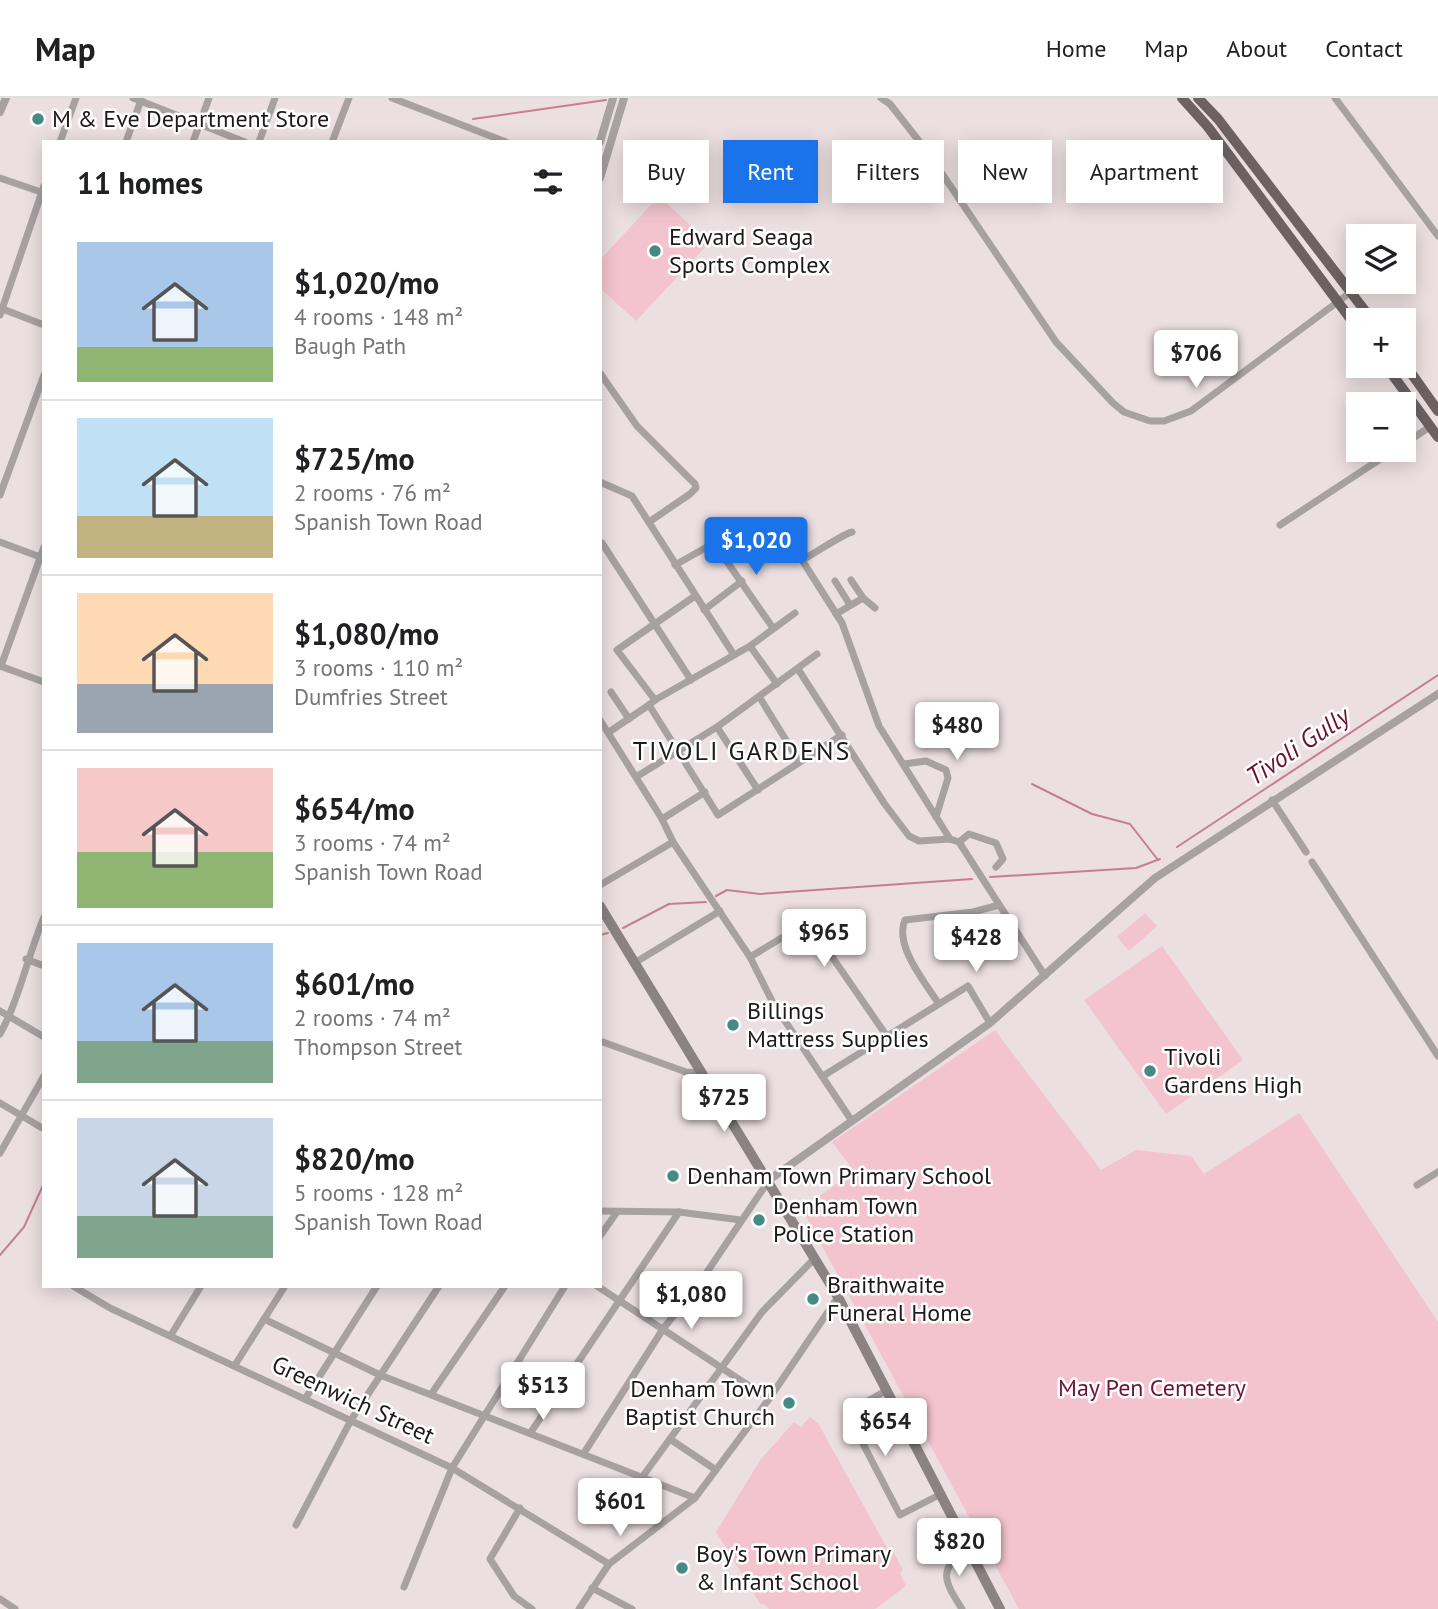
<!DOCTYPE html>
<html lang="en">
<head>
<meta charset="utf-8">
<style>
	:root { --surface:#fff; --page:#f6f6f6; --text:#202124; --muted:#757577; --line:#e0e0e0; --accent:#1a73e8 }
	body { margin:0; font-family:"PT Sans",sans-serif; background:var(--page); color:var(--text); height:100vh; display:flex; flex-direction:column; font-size:26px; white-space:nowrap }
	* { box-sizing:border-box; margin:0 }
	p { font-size:23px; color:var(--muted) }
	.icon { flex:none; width:38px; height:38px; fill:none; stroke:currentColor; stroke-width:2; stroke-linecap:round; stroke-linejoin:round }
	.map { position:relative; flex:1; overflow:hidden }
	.panel { position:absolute; left:42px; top:42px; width:560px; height:1148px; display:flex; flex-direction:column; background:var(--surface); border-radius:0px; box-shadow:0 4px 18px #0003 }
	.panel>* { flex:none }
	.banner { position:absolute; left:623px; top:42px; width:665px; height:63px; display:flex; gap:14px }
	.tools { position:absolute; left:1346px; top:126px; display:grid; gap:14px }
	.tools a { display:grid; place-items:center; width:70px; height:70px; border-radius:0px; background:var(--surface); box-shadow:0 4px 18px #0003; font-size:35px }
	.price { position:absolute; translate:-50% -60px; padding:0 16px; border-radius:7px; background:#fff; color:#222; font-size:23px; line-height:46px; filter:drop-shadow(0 2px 4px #0008) }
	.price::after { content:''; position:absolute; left:50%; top:42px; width:21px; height:16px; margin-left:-10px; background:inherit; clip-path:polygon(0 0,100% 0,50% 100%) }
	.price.on { background:var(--accent); color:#fff }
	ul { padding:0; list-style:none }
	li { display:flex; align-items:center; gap:21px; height:175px; padding:0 35px }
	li+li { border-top:2px solid var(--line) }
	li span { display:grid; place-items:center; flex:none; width:196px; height:140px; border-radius:0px; color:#555 }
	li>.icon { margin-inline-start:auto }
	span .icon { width:84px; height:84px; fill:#fffc; stroke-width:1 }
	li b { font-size:30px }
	h2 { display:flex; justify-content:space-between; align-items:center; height:84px; padding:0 35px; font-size:30px }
	.pill { padding:0 24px; border-radius:0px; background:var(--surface); box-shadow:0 4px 18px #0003; font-size:24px; line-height:63px }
	.pill.on { background:var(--accent); color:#fff }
	header { display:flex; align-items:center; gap:42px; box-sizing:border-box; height:98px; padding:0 35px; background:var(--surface); border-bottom:2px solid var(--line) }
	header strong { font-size:33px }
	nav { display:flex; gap:38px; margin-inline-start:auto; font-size:24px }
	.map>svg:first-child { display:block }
</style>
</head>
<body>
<header>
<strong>Map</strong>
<nav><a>Home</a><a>Map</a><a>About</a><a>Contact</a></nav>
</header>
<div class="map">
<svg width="1438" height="1511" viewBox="0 0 1438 1511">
	<rect width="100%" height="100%" fill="#ecdfe1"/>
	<!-- green -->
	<g fill="#f3c4ce">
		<polygon points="659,98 709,145 636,223 600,190 600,162"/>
		<polygon points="1145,815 1157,828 1129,853 1117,839"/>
		<polygon points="1162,848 1243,962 1166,1016 1084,902"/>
		<polygon points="995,932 1101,1072 1136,1052 1191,1058 1204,1076 1299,1015 1438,1224 1438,1511 1019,1511 802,1111 854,1073 832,1044"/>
		<polygon points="810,1319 818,1325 887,1450 891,1450 903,1472 900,1475 906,1488 875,1511 769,1511 764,1506 761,1507 716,1434 761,1361 794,1324 801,1329"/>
	</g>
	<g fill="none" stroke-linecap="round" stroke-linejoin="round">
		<!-- stream -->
		<g stroke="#c77f90" stroke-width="2">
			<polyline points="473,21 606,2"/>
			<polyline points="1032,686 1092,716 1130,726 1158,762"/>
			<polyline points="1177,749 1438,577"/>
			<polyline points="990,779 1136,770 1160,761"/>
			<polyline points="716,798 727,792 760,796 972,781"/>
			<polyline points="623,830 669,806 706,804"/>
			<polyline points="600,837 608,835"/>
			<polyline points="0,1157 24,1129 44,1085"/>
		</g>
		<!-- minor -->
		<g stroke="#a7a1a2" stroke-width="7">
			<polyline points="133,0 245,44"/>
			<polyline points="392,0 506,44"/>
			<polyline points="881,0 890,6 926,52 1056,244 1113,305 1124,314 1150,323 1164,323 1191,313 1351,194"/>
			<polyline points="1335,0 1438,138"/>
			<polyline points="60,44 76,0"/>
			<polyline points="126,44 141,2"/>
			<polyline points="193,44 209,0"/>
			<polyline points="259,44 275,0"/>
			<polyline points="332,44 349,0"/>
			<polyline points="0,80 44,95"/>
			<polyline points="0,210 44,227"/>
			<polyline points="0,217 44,88"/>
			<polyline points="600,275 637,328 695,386 696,390 690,396 649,424"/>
			<polyline points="1404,346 1431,328"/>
			<polyline points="600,384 632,398 734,557"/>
			<polyline points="0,397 44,277"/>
			<polyline points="1280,427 1394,352"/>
			<polyline points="779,434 802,462 842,525 879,628 950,741"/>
			<polyline points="0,444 43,460"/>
			<polyline points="602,445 691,582"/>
			<path d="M 802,462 C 816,455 841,437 852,434"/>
			<polyline points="675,467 714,445 773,530"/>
			<polyline points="851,482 863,500 875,510"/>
			<polyline points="835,483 850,507"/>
			<polyline points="695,498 617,552 655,602 649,607 718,717 842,637"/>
			<polyline points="704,512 742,483"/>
			<polyline points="836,516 863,500"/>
			<polyline points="750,548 777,586"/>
			<polyline points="0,568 44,584"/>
			<polyline points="1,568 44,449"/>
			<polyline points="798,571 884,705 909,738 919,743 950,741 959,744 1045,878"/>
			<polyline points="611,594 629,621"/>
			<polyline points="760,600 799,663"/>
			<polyline points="655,602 750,548 795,515"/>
			<polyline points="600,622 662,721 673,744 750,859 773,905 852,1023"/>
			<polyline points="717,629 758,692"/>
			<polyline points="609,634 649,607"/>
			<polyline points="904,666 926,663 946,672 948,680 936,719"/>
			<polyline points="636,679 717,629 817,556"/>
			<polyline points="1272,702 1306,754"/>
			<polyline points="662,721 705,694"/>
			<polyline points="959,744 969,736 996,745 1003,761 996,769"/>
			<polyline points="1312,764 1438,958"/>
			<polyline points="600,787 673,744"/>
			<polyline points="750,859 808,824 886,937"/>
			<polyline points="26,861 44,868"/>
			<polyline points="636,864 720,813"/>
			<path d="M 938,905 C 925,884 894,848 905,822 L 973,814 L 999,807"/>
			<polyline points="0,913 44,939"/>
			<path d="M 0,936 C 19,902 28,857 44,819"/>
			<polyline points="600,943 686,974 703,975"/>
			<polyline points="823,978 968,888 990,925"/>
			<polyline points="0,1005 44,1031"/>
			<polyline points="0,1055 44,978"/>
			<polyline points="1417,1087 1438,1074"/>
			<polyline points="600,1113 679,1114 741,1122"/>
			<polyline points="600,1138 617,1114"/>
			<polyline points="73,1188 110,1210 452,1370 609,1466"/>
			<polyline points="597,1188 769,1301"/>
			<polyline points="264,1221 380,1277 695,1400"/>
			<polyline points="171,1237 201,1188"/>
			<polyline points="235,1267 285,1188"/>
			<polyline points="887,1292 847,1315 900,1417 941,1396"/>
			<polyline points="432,1295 505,1188"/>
			<polyline points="305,1301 377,1188"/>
			<polyline points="531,1334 679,1114"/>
			<polyline points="670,1341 716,1372"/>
			<polyline points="584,1355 663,1231 701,1183 769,1082"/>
			<polyline points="643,1378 762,1214 815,1160"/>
			<polyline points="520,1410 490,1461 514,1498 532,1511"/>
			<polyline points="296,1427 351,1322 439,1188"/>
			<polyline points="404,1489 452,1370 565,1188"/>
			<polyline points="592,1490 632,1511"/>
			<polyline points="0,1501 15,1511"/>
			<polyline points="579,1511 609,1466 695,1400 769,1301 838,1199"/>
			<path d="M 962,1511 C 943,1481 938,1473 968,1448"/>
		</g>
		<!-- tertiary -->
		<g stroke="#a7a1a2" stroke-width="8">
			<polyline points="0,14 6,0"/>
			<polyline points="600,44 613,0"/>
			<polyline points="600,80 624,0"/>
			<polyline points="769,1082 990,925 1155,780 1438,596"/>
		</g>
		<!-- secondary -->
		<polyline stroke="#8a8283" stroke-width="10" points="600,808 838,1199 1000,1511"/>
		<!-- trunk -->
		<g stroke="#6c6264" stroke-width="10">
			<polyline points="1182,0 1208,29 1358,231"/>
			<polyline points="1198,0 1218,21 1372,222"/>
			<polyline points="1404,265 1438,313"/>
			<polyline points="1386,268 1438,339"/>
		</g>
	</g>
	<!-- markers -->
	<g fill="#458b82" stroke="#fff" stroke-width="2.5">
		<circle cx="38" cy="21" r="7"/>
		<circle cx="655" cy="153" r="7"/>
		<circle cx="733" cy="927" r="7"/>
		<circle cx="1150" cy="973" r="7"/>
		<circle cx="673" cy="1078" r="7"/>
		<circle cx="759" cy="1122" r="7"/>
		<circle cx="813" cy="1201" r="7"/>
		<circle cx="789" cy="1305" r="7"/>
		<circle cx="682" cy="1470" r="7"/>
	</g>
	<g text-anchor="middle" stroke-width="5" stroke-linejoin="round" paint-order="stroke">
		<!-- poi labels -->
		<g font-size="24" fill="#1e191a" stroke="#fff" text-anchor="start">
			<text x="52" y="29">M &amp; Eve Department Store</text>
			<text x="669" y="147">Edward Seaga<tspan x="669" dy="28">Sports Complex</tspan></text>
			<text x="747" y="921">Billings<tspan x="747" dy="28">Mattress Supplies</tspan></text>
			<text x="1164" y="967">Tivoli<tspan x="1164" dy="28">Gardens High</tspan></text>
			<text x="687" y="1086">Denham Town Primary School</text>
			<text x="773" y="1116">Denham Town<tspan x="773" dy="28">Police Station</tspan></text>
			<text x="827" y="1195">Braithwaite<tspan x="827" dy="28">Funeral Home</tspan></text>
			<text x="775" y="1299" text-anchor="end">Denham Town<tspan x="775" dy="28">Baptist Church</tspan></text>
			<text x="696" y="1464">Boy's Town Primary<tspan x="696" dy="28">&amp; Infant School</tspan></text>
		</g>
		<!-- park labels -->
		<g font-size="24" fill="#6c1534" stroke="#fff">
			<text x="1152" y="1298">May Pen Cemetery</text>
		</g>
		<!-- street labels -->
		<g font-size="24" fill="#1e191a" stroke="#fff">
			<text transform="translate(353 1302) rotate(25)" y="8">Greenwich Street</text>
		</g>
		<!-- water labels -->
		<g font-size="26" font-style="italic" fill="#691232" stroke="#fff">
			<text transform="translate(1298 648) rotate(-34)" y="9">Tivoli Gully</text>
		</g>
		<!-- neighbourhood labels -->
		<g font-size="26" letter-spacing="2" fill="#1e191a" stroke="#fff">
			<text x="742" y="662">TIVOLI GARDENS</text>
		</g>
	</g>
</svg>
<div class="tools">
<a><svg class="icon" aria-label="layers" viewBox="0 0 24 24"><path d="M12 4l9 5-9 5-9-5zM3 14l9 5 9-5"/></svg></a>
<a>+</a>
<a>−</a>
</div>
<b class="price" style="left:1196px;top:292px">$706</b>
<b class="price on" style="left:756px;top:479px">$1,020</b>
<b class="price" style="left:957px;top:664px">$480</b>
<b class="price" style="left:824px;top:871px">$965</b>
<b class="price" style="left:976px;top:876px">$428</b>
<b class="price" style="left:724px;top:1036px">$725</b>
<b class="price" style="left:691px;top:1233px">$1,080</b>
<b class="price" style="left:543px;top:1324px">$513</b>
<b class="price" style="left:885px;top:1360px">$654</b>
<b class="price" style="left:620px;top:1440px">$601</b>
<b class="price" style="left:959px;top:1480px">$820</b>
<div class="banner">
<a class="pill">Buy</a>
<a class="pill on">Rent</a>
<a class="pill">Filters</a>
<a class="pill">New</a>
<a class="pill">Apartment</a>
</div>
<section class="panel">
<h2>11 homes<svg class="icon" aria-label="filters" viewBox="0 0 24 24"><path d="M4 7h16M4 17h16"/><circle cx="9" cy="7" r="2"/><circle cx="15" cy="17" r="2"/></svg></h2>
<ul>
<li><span style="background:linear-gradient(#a9c7e8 75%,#8fb573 0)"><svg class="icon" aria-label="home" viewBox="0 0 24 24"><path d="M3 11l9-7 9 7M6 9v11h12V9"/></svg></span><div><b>$1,020/mo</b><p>4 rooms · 148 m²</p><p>Baugh Path</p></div></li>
<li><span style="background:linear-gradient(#bfe0f5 70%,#c2b280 0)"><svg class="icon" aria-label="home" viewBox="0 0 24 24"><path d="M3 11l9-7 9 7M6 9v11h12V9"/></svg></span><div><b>$725/mo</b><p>2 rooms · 76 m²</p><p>Spanish Town Road</p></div></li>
<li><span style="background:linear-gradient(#ffd9b3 65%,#9aa5b1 0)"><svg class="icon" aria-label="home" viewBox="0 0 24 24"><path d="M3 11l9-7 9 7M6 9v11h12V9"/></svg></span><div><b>$1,080/mo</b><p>3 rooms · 110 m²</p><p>Dumfries Street</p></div></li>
<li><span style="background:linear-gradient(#f6c9c9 60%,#8fb573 0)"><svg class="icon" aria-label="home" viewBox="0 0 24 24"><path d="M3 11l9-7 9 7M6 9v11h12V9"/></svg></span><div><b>$654/mo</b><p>3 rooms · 74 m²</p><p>Spanish Town Road</p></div></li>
<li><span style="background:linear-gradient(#a9c7e8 70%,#7fa58c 0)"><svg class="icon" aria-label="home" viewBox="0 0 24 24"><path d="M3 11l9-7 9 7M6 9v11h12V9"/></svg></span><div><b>$601/mo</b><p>2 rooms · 74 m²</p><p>Thompson Street</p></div></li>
<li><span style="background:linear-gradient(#c9d6e8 70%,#7fa58c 0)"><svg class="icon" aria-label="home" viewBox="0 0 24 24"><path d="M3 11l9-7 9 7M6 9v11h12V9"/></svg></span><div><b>$820/mo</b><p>5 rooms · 128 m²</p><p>Spanish Town Road</p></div></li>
</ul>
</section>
</div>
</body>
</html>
